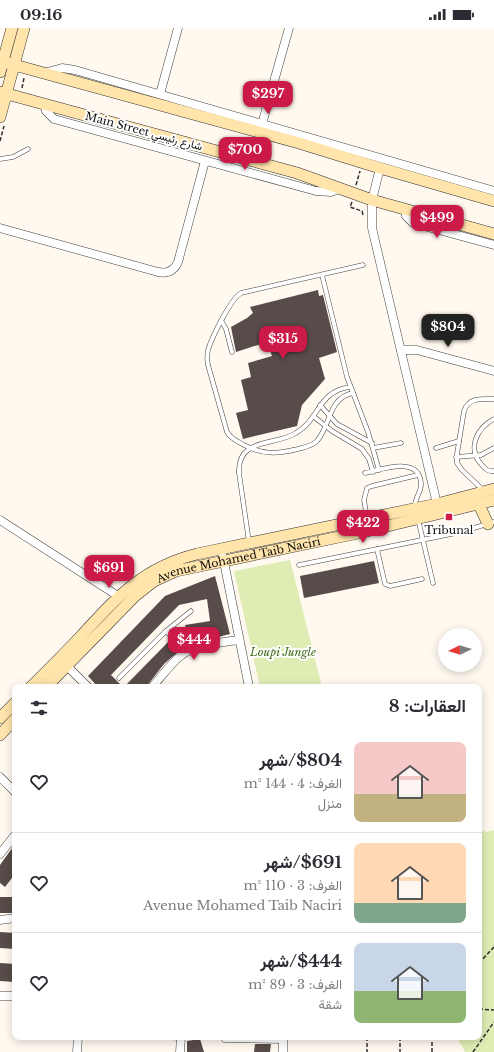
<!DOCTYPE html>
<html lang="ar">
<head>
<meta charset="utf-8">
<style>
	:root { --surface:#fff; --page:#f7f7f7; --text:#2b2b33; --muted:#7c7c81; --line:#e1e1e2; --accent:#cb1a48 }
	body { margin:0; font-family:"Libre Baskerville",Vazirmatn,serif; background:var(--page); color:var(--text); direction:rtl; height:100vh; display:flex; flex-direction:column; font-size:15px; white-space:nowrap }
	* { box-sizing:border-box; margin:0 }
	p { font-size:13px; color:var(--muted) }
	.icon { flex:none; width:22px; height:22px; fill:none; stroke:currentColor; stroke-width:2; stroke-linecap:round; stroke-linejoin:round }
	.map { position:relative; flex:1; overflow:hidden; direction:ltr }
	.details { position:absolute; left:12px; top:656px; width:470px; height:356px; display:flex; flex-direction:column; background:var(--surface); border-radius:8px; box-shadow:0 2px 10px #0003; direction:rtl }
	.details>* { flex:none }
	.needle { width:26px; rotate:265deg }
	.tools { position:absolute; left:438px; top:600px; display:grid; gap:8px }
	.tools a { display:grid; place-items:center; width:44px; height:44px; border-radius:50%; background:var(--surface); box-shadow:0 2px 10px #0003; font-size:20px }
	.price { position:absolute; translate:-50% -34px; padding:0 9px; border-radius:8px; background:var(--accent); color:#fff; font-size:13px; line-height:26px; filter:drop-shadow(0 1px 2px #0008) }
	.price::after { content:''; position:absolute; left:50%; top:24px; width:12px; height:9px; margin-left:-6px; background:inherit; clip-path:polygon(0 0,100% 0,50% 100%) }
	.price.active { background:#222; color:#fff }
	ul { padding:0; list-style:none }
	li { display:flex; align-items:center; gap:12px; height:100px; padding:0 16px }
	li+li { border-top:1px solid var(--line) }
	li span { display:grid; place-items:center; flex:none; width:112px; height:80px; border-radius:8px; color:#555 }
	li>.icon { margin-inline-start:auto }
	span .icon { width:48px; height:48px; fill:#fffc; stroke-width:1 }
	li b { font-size:17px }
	h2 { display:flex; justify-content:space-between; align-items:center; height:48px; padding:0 16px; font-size:17px }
	.status { display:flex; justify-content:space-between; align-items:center; height:28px; padding:0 20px; background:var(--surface); direction:ltr }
	.status svg { height:11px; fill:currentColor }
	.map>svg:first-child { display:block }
</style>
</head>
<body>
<div class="status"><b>09:16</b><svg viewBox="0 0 49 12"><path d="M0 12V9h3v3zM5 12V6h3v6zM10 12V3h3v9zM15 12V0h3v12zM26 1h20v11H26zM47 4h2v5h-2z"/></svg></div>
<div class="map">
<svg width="494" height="1024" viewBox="0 0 494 1024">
	<rect width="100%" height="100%" fill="#fff9f0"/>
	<!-- green -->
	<g fill="#dfedb5">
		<polygon points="290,532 322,659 260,659 234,543"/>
		<polygon points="479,801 486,804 494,802 494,1024 465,1024 457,1009 479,1009"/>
	</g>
	<!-- building -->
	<g fill="#584c4a">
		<polygon points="318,262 319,268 323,267 337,324 319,330 325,351 302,377 297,398 243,411 236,385 248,382 241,352 251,349 248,335 272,328 267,314 236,324 231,299 247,290 253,285 250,279"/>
		<polygon points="374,533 379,555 304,570 300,548"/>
		<polygon points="215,548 230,606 190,616 185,597 210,593 207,571 179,577 111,647 123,659 98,659 88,648 165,568"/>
		<polygon points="170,612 180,622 164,636 146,659 124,659"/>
		<polygon points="15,816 15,846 5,859 0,855 0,837"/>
		<rect x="0" y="869" width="15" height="16"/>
		<polygon points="0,904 15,905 15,921 0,920"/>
		<polygon points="0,935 15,936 15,954 0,953"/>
		<polygon points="200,1011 204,1024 187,1024 187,1013"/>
		<polygon points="255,1016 271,1016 270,1024 254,1024"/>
	</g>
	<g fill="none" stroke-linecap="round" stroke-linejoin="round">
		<defs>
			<g id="lane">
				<polyline points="0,131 13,129 28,121"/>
				<polyline points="322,247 347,349 368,404 379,442"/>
				<polyline points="222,294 226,301 232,324"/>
				<path d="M 353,365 C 328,370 331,397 317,413 C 312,418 305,419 298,421 C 277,426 263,427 244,417 C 237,413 231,411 227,404 L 208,337 C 207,332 207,327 208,322 C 212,309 230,272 241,265 L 363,237"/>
				<polyline points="320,377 337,396 372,415"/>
				<polyline points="313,388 332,403 362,421 369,431 373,444"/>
				<path d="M 494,391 C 477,400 467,420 481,436 C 485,441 488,444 494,443"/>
				<polyline points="373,420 401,415"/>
				<polyline points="436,420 459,413"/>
				<polyline points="456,429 481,427 494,420"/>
				<path d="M 365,445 C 380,442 419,427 421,455 C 422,464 414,470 415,479"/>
				<path d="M 483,462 L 462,442 L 457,435 L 457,426 L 464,383 C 469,369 482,371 494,371"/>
				<polyline points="367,490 364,472 367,460 372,458 418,447"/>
				<polyline points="418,491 433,555"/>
				<path d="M 249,514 L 239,445 C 237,409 276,418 296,405 C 320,391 318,363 350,359"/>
				<polyline points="377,521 385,556 390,558 422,551"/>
				<polyline points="299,537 461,504 494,494"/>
				<polyline points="166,603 191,583"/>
				<polyline points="119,650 166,603 187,624"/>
				<polyline points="164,1009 181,1010"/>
				<polyline points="224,1012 283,1013"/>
			</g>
			<g id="street">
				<polyline points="44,45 62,40 75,42 494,163"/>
				<polyline points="160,66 178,0"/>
				<polyline points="45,76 46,83 54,91 316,163 331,164 341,160"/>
				<polyline points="262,96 289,0"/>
				<polyline points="380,140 372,172 372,200 437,476"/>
				<polyline points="405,181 406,188 413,195 494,217"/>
				<path d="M 0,200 L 158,244 C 167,246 174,243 178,234 L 205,133"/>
				<polyline points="401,322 417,322 494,343"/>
				<polyline points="0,492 118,568"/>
				<polyline points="223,529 249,659"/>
				<polyline points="67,638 88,659"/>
				<path d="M 152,659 C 161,649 169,638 179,629 C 194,616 220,615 238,612"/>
				<polyline points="0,749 15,764"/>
				<polyline points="0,826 15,807"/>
				<polyline points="0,892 15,890"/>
				<polyline points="0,968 15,968"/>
				<polyline points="77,1024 78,1009"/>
				<polyline points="180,1024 181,1009"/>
				<polyline points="283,1024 283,1009"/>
			</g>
			<g id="secondary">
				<polyline points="0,33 299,115 380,140 494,173"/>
				<polyline points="0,44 12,0"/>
				<polyline points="0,64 297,145 372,172 494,206"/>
				<polyline points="0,89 24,0"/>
				<polyline points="479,477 488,496"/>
				<path d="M 31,659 C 48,642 66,624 82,607 C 118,568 144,539 197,526 L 437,476 L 494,461"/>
				<path id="s1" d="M 46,659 L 135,568 L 154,553 L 176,543 L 363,504 L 494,472"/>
				<polyline points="0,690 15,675"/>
				<polyline points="0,707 15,691"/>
			</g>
		</defs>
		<!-- lane casing -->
		<use href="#lane" stroke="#414141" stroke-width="5"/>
		<!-- street casing -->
		<use href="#street" stroke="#414141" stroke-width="9"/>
		<!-- secondary casing -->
		<use href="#secondary" stroke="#303030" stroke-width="12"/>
		<!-- path -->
		<g stroke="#303030" stroke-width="1.5" stroke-dasharray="4 2" stroke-linecap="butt">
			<polyline points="22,60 24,50"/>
			<polyline points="0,113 4,98"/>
			<polyline points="356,157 360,143"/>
			<polyline points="352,174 350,179 362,183 363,187"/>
			<polyline points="479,935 494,919"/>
			<polyline points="479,981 494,982"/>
			<polyline points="367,1009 367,1024"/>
			<polyline points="400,1009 400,1024"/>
			<polyline points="432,1024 432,1009"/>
			<polyline points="473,1024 494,994"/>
		</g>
		<!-- lane -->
		<use href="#lane" stroke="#fff" stroke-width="4"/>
		<!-- street -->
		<use href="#street" stroke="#fff" stroke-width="8"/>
		<!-- secondary -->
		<use href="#secondary" stroke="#ffe4ab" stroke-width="11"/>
	</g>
	<!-- markers -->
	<rect fill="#cb1a48" stroke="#fff" stroke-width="1.5" x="445" y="485" width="8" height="8" rx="2"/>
	<g text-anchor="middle" stroke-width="4" stroke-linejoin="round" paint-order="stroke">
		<!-- street labels -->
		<g font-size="11" fill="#0e0e0e" stroke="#fff">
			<text transform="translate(144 103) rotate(15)" y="4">Main Street شارع رئيسي</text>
			<text dy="4" stroke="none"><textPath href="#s1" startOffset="239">Avenue Mohamed Taib Naciri</textPath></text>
		</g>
		<!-- poi labels -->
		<g font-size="11" fill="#0e0e0e" stroke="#fff">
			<text x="449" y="506">Tribunal</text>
		</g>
		<!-- park labels -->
		<g font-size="11" font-style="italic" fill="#3c6c18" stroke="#fff">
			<text x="283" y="628">Loupi Jungle</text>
		</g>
	</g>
</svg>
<div class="tools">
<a><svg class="needle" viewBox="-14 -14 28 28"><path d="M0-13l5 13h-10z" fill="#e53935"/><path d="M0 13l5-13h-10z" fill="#7c7c81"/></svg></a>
</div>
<b class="price" style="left:268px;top:87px">$297</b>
<b class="price" style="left:245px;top:143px">$700</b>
<b class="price" style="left:437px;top:211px">$499</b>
<b class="price active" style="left:448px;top:320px">$804</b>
<b class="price" style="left:283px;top:332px">$315</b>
<b class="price" style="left:363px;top:516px">$422</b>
<b class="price" style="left:109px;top:561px">$691</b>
<b class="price" style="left:194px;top:633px">$444</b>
<section class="details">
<h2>العقارات: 8<svg class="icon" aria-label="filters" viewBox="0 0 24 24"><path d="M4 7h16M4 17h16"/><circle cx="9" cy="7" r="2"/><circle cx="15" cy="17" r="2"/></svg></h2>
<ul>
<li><span style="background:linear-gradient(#f6c9c9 65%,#c2b280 0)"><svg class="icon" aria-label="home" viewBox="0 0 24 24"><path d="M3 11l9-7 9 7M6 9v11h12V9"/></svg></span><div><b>$804/شهر</b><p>الغرف: 4 · 144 m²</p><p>منزل</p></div><svg class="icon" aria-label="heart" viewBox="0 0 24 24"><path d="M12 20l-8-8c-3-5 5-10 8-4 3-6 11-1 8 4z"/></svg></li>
<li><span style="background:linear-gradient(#ffd9b3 75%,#7fa58c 0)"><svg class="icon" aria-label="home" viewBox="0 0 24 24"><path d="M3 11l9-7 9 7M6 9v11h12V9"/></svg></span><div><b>$691/شهر</b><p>الغرف: 3 · 110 m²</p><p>Avenue Mohamed Taib Naciri</p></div><svg class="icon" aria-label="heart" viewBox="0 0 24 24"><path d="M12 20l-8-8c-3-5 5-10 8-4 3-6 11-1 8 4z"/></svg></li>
<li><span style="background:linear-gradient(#c9d6e8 60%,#8fb573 0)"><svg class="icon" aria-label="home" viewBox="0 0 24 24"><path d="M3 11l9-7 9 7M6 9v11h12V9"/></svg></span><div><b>$444/شهر</b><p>الغرف: 3 · 89 m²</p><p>شقة</p></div><svg class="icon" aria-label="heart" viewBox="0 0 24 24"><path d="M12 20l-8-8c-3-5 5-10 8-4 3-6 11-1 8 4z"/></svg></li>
</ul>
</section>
</div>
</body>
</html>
